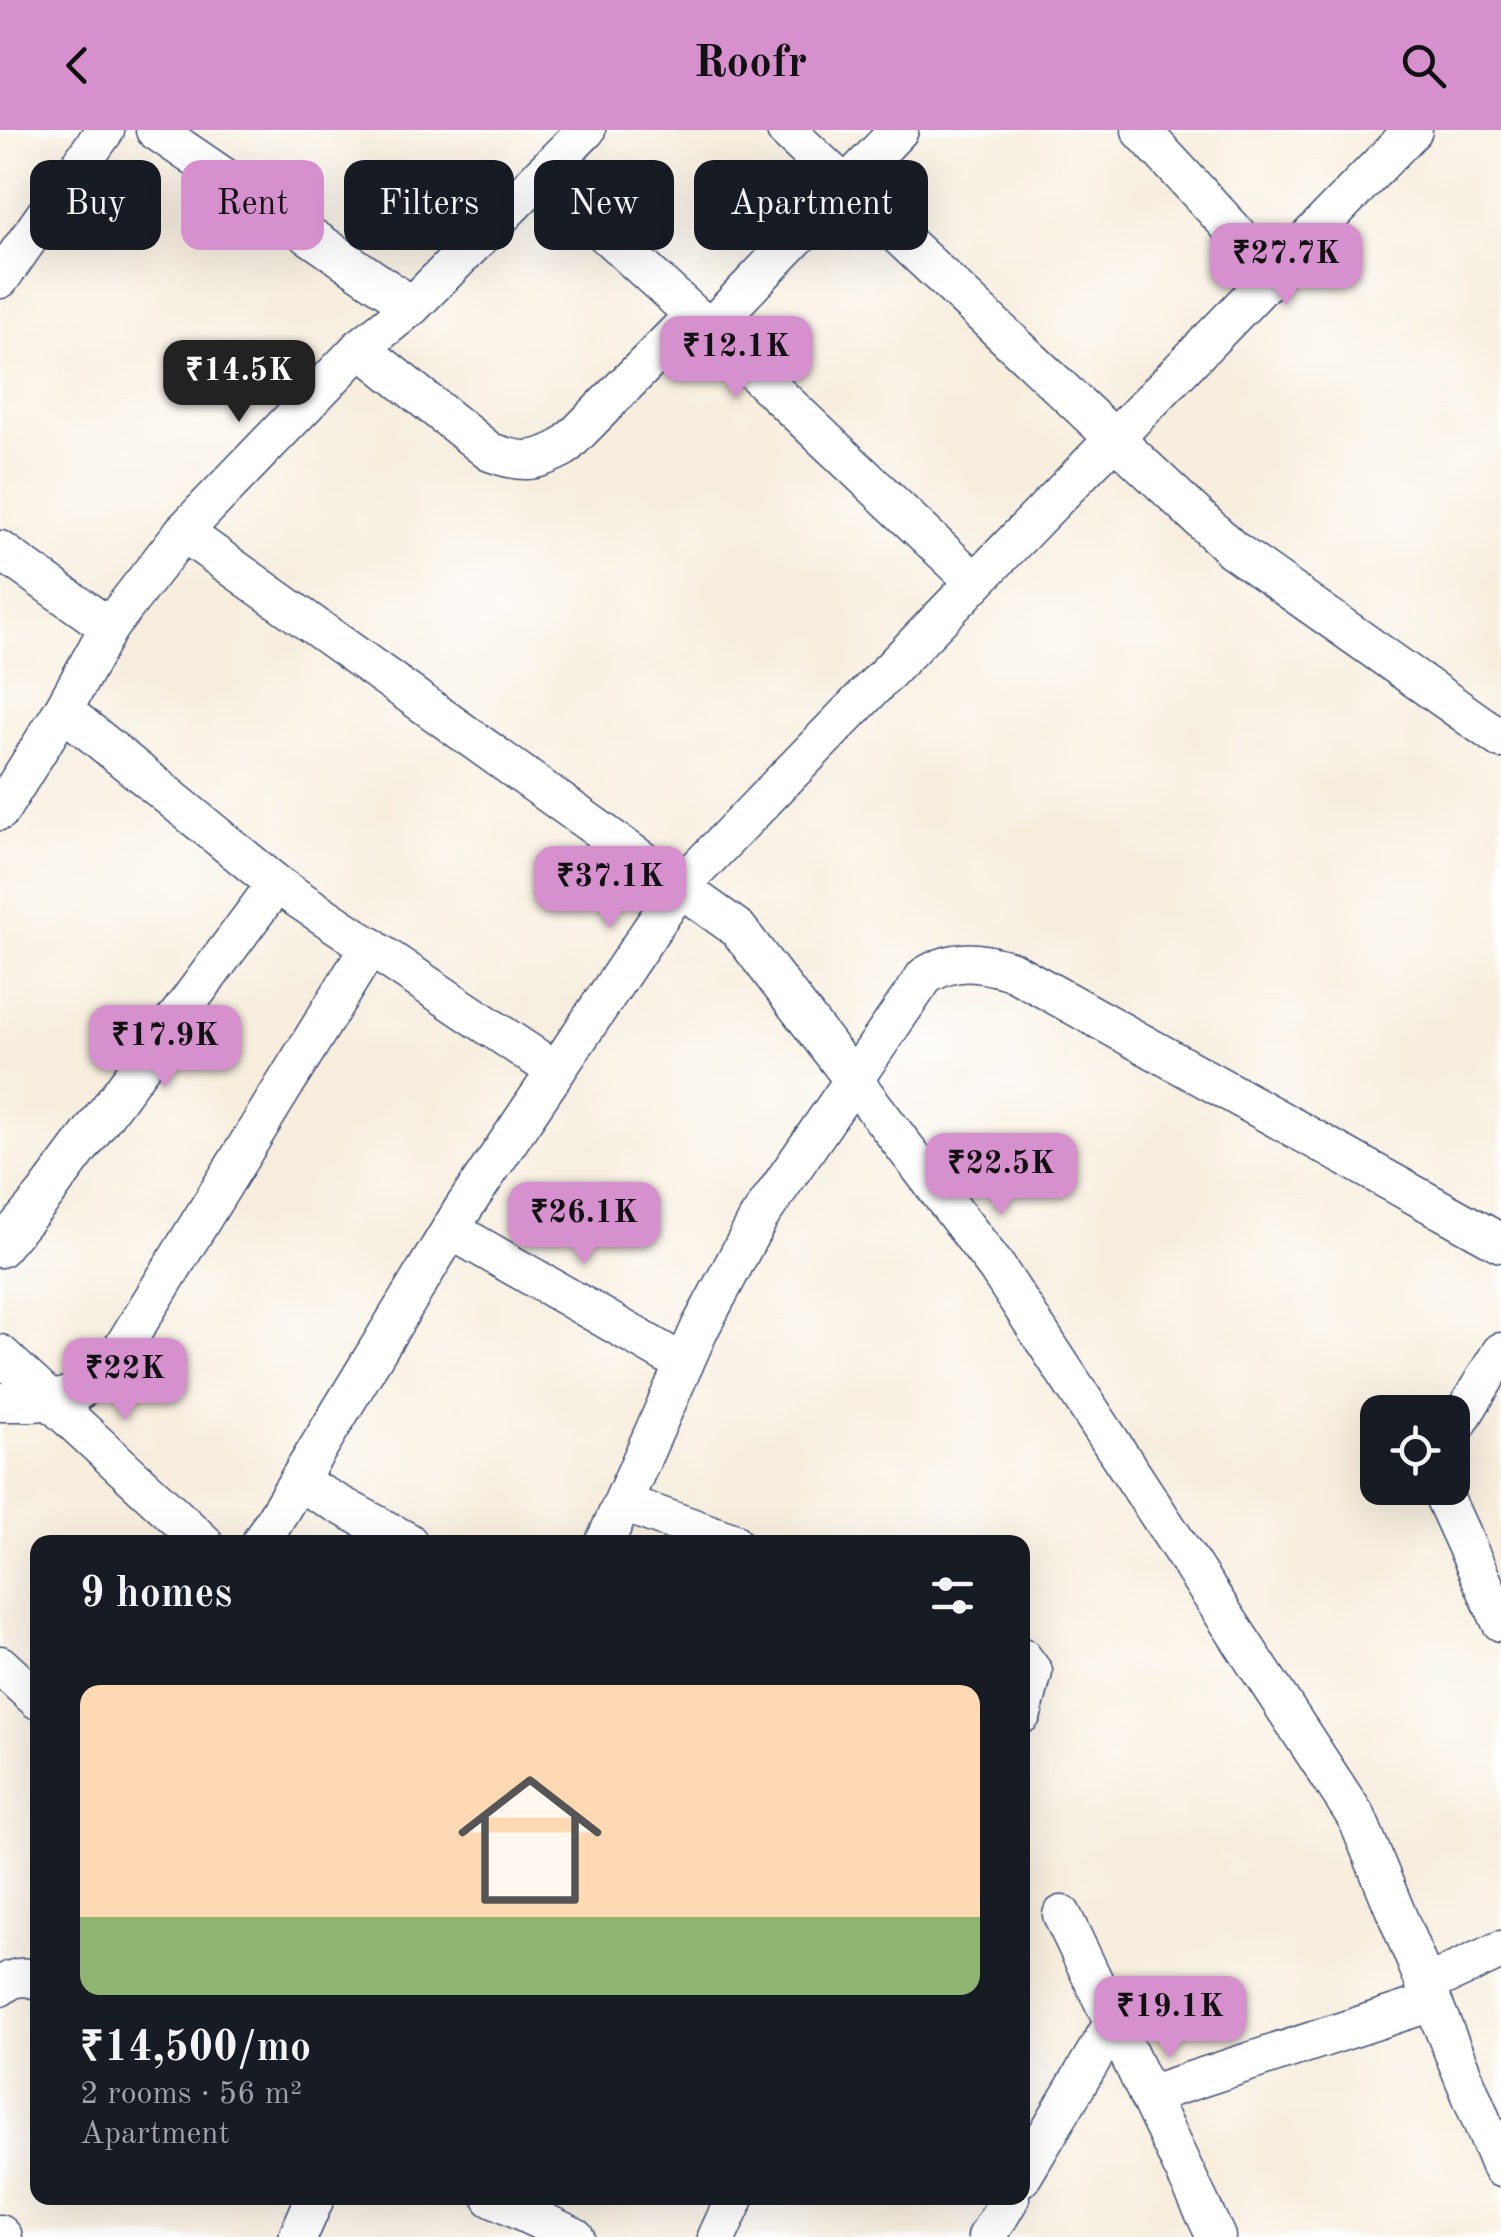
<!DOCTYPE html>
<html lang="en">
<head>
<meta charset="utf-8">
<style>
	:root { --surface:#171b24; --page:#20242c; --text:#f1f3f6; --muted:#9ea1a6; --line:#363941; --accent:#d690ce }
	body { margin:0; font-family:"Old Standard TT",serif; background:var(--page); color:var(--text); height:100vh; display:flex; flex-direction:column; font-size:38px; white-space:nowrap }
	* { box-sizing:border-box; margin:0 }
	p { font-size:32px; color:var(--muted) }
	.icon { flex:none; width:55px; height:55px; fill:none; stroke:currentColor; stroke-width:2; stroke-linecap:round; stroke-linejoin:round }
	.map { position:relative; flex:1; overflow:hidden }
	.side { position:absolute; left:30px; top:1405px; width:1000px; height:670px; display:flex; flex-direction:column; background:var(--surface); border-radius:20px; box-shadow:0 10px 40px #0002 }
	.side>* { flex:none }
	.guide { position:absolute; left:30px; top:30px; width:1000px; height:90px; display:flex; gap:20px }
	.fabs { position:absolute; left:1360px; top:1265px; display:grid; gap:20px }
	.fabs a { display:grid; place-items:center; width:110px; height:110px; border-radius:20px; background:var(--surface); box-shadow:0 10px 40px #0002; font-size:50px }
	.price { position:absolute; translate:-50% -85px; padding:0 22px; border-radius:20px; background:var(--accent); color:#111; font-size:32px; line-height:65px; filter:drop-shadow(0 2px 5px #0008) }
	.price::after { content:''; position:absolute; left:50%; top:60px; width:30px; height:22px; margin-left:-15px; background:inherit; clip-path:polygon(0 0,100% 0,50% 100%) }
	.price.selected { background:#222; color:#fff }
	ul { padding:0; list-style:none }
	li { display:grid; align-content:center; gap:20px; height:530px; padding:0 50px }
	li+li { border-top:2px solid var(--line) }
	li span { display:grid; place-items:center; height:310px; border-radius:20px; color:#555 }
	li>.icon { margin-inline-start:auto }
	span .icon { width:180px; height:180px; fill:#fffc; stroke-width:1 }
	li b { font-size:42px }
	h2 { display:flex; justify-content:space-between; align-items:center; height:120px; padding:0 50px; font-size:42px }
	.tag { padding:0 35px; border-radius:20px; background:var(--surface); box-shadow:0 10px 40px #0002; font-size:35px; line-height:90px }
	.tag.selected { background:var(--accent); color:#111 }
	header { display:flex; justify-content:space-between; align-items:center; height:130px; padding:0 50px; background:var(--accent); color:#111; font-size:45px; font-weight:800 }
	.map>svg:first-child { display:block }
</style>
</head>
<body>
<header><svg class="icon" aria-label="back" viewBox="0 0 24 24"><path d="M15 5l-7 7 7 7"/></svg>Roofr<svg class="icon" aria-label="search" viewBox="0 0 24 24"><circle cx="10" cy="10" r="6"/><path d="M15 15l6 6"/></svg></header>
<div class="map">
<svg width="1501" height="2107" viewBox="0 0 1501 2107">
	<rect width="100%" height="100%" fill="#fff"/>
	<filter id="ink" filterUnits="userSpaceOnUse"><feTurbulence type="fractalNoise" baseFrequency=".01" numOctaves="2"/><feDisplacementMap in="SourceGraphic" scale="20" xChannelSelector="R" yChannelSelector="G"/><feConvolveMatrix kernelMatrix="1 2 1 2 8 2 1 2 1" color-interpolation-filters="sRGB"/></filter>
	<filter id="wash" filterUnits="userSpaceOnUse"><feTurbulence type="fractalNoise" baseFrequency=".0048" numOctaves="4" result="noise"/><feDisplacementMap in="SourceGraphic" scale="40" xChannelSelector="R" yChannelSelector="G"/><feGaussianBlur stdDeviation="2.25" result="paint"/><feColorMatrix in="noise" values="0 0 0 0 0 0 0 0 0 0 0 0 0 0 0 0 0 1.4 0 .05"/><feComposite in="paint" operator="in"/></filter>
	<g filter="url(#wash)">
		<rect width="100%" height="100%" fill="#f7eede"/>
	</g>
	<g filter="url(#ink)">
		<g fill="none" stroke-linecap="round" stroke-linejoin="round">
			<defs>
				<g id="minor">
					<polyline points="155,0 412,176"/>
					<polyline points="786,0 1232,419 1501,609"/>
					<polyline points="1141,0 1273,143"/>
					<polyline points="541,45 694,185 974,451"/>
					<polyline points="0,149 105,0"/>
					<polyline points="709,199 899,0"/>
					<path d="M 360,218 L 490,322 C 522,333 533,334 564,317 L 694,185"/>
					<polyline points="183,402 738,799 997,1138 1357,1688 1501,2038"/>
					<polyline points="0,420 109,497"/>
					<polyline points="63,580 276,754 556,941"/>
					<polyline points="0,681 63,580 109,497 183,402 360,218 412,176 586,0"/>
					<polyline points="451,1100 684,1234"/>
					<polyline points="0,1118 45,1065 276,754"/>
					<polyline points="0,1224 203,1412"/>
					<path d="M 0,1272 C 66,1273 79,1270 122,1219 L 370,816"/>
					<polyline points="1452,1303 1501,1222"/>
					<polyline points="298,1352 408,1412"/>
					<polyline points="1440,1358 1501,1492"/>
					<polyline points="623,1373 732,1412"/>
					<polyline points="261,1412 463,1079 680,757 1413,0"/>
					<path d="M 605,1412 L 700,1198 L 758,1089 L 925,846 C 955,827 979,831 1012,841 L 1501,1113"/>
					<polyline points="1022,1527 1033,1542 1022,1584"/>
					<polyline points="0,1535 38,1570"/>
					<polyline points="1062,1785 1216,2107"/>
					<polyline points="1425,1855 1501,1820"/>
					<path d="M 0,1857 C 12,1847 23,1845 38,1850"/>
					<polyline points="1148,1965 1432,1872"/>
					<polyline points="1022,2047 1114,1892"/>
					<polyline points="492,2068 575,2107"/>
					<polyline points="0,2104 3,2107"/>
					<polyline points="298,2107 315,2068"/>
					<polyline points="717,2107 735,2068"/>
					<polyline points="987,2107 1010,2068"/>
				</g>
			</defs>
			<!-- minor casing -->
			<use href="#minor" stroke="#3c4c71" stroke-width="41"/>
			<!-- minor -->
			<use href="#minor" stroke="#fff" stroke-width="38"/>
		</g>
	</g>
</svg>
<div class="fabs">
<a><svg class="icon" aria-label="locate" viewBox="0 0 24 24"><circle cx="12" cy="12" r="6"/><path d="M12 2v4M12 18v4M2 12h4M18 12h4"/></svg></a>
</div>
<b class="price" style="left:1286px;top:178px">₹27.7K</b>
<b class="price" style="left:736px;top:271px">₹12.1K</b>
<b class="price selected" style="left:239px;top:295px">₹14.5K</b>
<b class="price" style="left:610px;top:801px">₹37.1K</b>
<b class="price" style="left:165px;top:960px">₹17.9K</b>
<b class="price" style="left:1001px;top:1088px">₹22.5K</b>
<b class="price" style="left:584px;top:1137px">₹26.1K</b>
<b class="price" style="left:125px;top:1293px">₹22K</b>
<b class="price" style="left:1170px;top:1931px">₹19.1K</b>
<div class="guide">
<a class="tag">Buy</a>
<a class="tag selected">Rent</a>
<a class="tag">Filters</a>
<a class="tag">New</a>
<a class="tag">Apartment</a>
</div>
<section class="side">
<h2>9 homes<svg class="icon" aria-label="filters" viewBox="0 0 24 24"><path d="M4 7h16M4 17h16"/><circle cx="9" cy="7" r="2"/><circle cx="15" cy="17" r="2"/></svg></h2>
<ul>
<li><span style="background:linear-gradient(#ffd9b3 75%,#8fb573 0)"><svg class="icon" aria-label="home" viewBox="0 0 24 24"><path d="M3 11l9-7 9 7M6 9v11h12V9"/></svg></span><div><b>₹14,500/mo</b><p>2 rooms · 56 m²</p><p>Apartment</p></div></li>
</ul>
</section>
</div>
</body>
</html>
